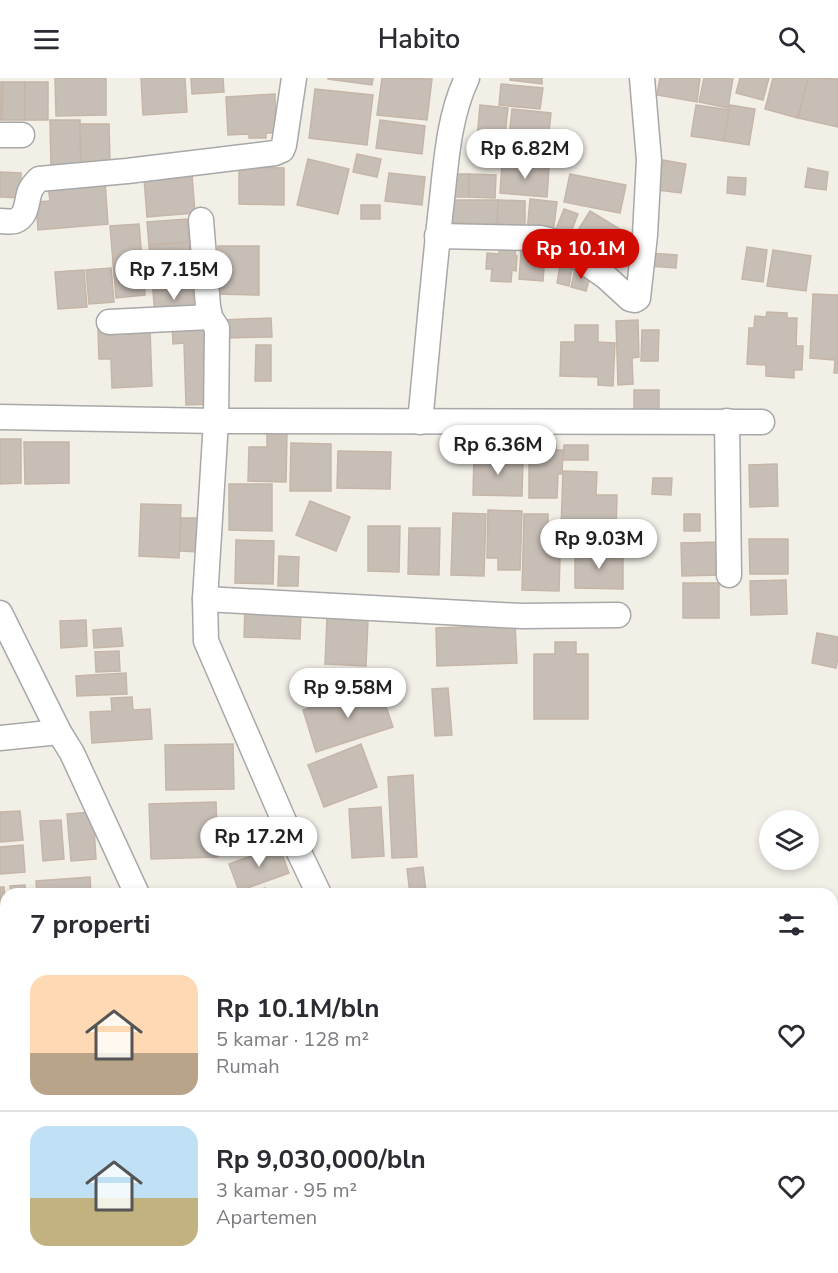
<!DOCTYPE html>
<html lang="id">
<head>
<meta charset="utf-8">
<style>
	:root { --surface:#fff; --page:#f7f7f7; --text:#2b2b33; --muted:#7c7c81; --line:#e1e1e2; --accent:#d20b00 }
	body { margin:0; font-family:"Nunito Sans",sans-serif; background:var(--page); color:var(--text); height:100vh; display:flex; flex-direction:column; font-size:22px; white-space:nowrap }
	* { box-sizing:border-box; margin:0 }
	p { font-size:20px; color:var(--muted) }
	.icon { flex:none; width:33px; height:33px; fill:none; stroke:currentColor; stroke-width:2; stroke-linecap:round; stroke-linejoin:round }
	.map { position:relative; flex:1; overflow:hidden }
	.details { position:absolute; left:0px; top:810px; width:838px; height:386px; display:flex; flex-direction:column; background:var(--surface); border-radius:18px 18px 0 0; box-shadow:0 3px 9px #0003 }
	.details>* { flex:none }
	.controls { position:absolute; left:759px; top:732px; display:grid; gap:12px }
	.controls a { display:grid; place-items:center; width:60px; height:60px; border-radius:50%; background:var(--surface); box-shadow:0 3px 9px #0003; font-size:30px }
	.price { position:absolute; translate:-50% -51px; padding:0 14px; border-radius:21px; background:#fff; color:#222; font-size:20px; line-height:39px; filter:drop-shadow(0 2px 3px #0008) }
	.price::after { content:''; position:absolute; left:50%; top:36px; width:18px; height:14px; margin-left:-9px; background:inherit; clip-path:polygon(0 0,100% 0,50% 100%) }
	.price.current { background:var(--accent); color:#fff }
	ul { padding:0; list-style:none }
	li { display:flex; align-items:center; gap:18px; height:150px; padding:0 30px }
	li+li { border-top:2px solid var(--line) }
	li span { display:grid; place-items:center; flex:none; width:168px; height:120px; border-radius:18px; color:#555 }
	li>.icon { margin-inline-start:auto }
	span .icon { width:72px; height:72px; fill:#fffc; stroke-width:1 }
	li b { font-size:26px }
	h2 { display:flex; justify-content:space-between; align-items:center; height:72px; padding:0 30px; font-size:26px }
	header { display:flex; justify-content:space-between; align-items:center; height:78px; padding:0 30px; background:var(--surface); font-size:27px; font-weight:600 }
	.map>svg:first-child { display:block }
</style>
</head>
<body>
<header><svg class="icon" aria-label="menu" viewBox="0 0 24 24"><path d="M4 6h16M4 12h16M4 18h16"/></svg>Habito<svg class="icon" aria-label="search" viewBox="0 0 24 24"><circle cx="10" cy="10" r="6"/><path d="M15 15l6 6"/></svg></header>
<div class="map">
<svg width="838" height="1195" viewBox="0 0 838 1195">
	<rect width="100%" height="100%" fill="#f2efe7"/>
	<g fill="none" stroke-linecap="round" stroke-linejoin="round">
		<!-- river -->
		<polyline stroke="#a5d1e2" stroke-width="36" points="838,844 838,851"/>
	</g>
	<!-- building -->
	<g fill="#c7beb6" stroke="#c5b6a8" stroke-width="1.5">
		<polygon points="55,0 106,0 106,37 56,38"/>
		<polygon points="141,0 185,0 187,34 143,37"/>
		<polygon points="191,0 223,0 224,14 192,16"/>
		<polygon points="328,0 373,0 372,7 328,1"/>
		<polygon points="382,0 432,1 427,42 377,37"/>
		<polygon points="510,0 542,0 542,6 510,2"/>
		<polygon points="660,0 700,0 697,24 657,17"/>
		<polygon points="704,0 733,0 728,30 699,24"/>
		<polygon points="740,0 769,0 763,22 736,15"/>
		<polygon points="773,0 808,0 798,40 765,31"/>
		<polygon points="808,0 838,1 838,49 798,40"/>
		<polygon points="0,4 3,4 2,42 0,42"/>
		<polygon points="3,4 25,4 25,42 2,42"/>
		<rect x="25" y="4" width="23" height="38"/>
		<polygon points="501,6 543,10 540,31 499,27"/>
		<polygon points="315,11 373,17 367,67 309,60"/>
		<polygon points="275,16 276,55 266,55 266,60 249,60 249,56 228,57 226,19"/>
		<polygon points="480,27 508,30 503,75 486,73 487,62 477,61"/>
		<polygon points="696,27 729,32 724,63 691,58"/>
		<polygon points="730,27 755,31 749,67 724,63"/>
		<polygon points="512,31 551,35 549,54 539,53 537,72 508,69"/>
		<polygon points="50,42 80,42 81,88 51,88"/>
		<polygon points="380,42 425,48 422,76 376,70"/>
		<polygon points="80,46 109,46 110,87 81,88"/>
		<polygon points="357,76 381,81 377,99 353,94"/>
		<polygon points="308,81 349,91 338,136 297,127"/>
		<polygon points="663,82 686,86 681,115 658,112"/>
		<polygon points="502,86 549,90 547,119 500,115"/>
		<polygon points="239,89 284,90 284,127 239,126"/>
		<polygon points="808,90 828,94 826,112 805,109"/>
		<polygon points="0,94 21,95 21,120 0,119"/>
		<polygon points="389,95 425,99 422,127 385,123"/>
		<rect x="451" y="96" width="18" height="23"/>
		<polygon points="469,96 496,97 495,120 469,119"/>
		<polygon points="570,96 626,107 620,135 564,124"/>
		<polygon points="192,97 195,135 147,139 144,100"/>
		<polygon points="728,99 746,100 745,117 727,115"/>
		<polygon points="105,103 108,146 38,152 36,124 50,123 48,108"/>
		<polygon points="530,121 557,124 553,156 527,154"/>
		<polygon points="451,122 498,122 497,155 470,154 470,145 451,145"/>
		<polygon points="498,122 525,123 525,155 497,155"/>
		<rect x="361" y="127" width="19" height="14"/>
		<polygon points="564,131 578,136 568,162 554,156"/>
		<polygon points="590,133 633,159 614,191 570,165"/>
		<polygon points="187,141 189,164 149,167 147,144"/>
		<polygon points="139,146 145,217 116,220 110,148"/>
		<polygon points="522,161 546,163 543,203 519,201"/>
		<polygon points="189,164 191,187 151,190 149,167"/>
		<polygon points="500,165 516,166 515,177 517,178 516,193 512,192 511,204 491,203 492,191 486,191 487,175 499,176"/>
		<polygon points="218,168 259,168 259,217 217,216"/>
		<polygon points="747,169 767,172 763,204 742,201"/>
		<polygon points="773,172 811,178 806,213 767,208"/>
		<polygon points="649,175 677,177 676,190 648,188"/>
		<polygon points="561,182 573,184 569,208 557,205"/>
		<polygon points="191,187 193,210 153,213 151,190"/>
		<polygon points="111,190 114,224 89,226 86,192"/>
		<polygon points="575,191 591,195 586,213 571,209"/>
		<polygon points="84,192 87,229 58,231 55,194"/>
		<polygon points="193,210 194,233 155,237 153,213"/>
		<polygon points="813,216 838,217 838,295 834,295 835,282 810,280"/>
		<polygon points="767,234 787,235 787,240 797,240 796,268 803,268 802,292 794,292 794,300 766,298 766,287 747,286 749,250 754,250 755,238 766,239"/>
		<polygon points="271,240 272,259 223,260 222,242"/>
		<polygon points="638,242 639,279 632,280 633,306 618,307 616,243"/>
		<polygon points="213,246 216,326 186,327 184,265 173,266 172,247"/>
		<polygon points="575,247 598,247 598,264 615,265 613,308 598,307 598,299 560,298 561,264 575,264"/>
		<polygon points="150,251 152,308 112,310 111,281 99,281 98,252"/>
		<polygon points="642,252 659,252 658,283 641,283"/>
		<polygon points="256,267 271,267 271,303 255,303"/>
		<rect x="634" y="312" width="25" height="22"/>
		<polygon points="267,355 287,355 286,404 248,403 249,369 267,369"/>
		<polygon points="0,361 21,361 21,405 0,406"/>
		<polygon points="24,364 69,364 69,405 25,406"/>
		<polygon points="291,365 331,366 331,413 290,413"/>
		<polygon points="536,367 556,367 556,372 563,372 562,396 558,396 557,420 529,420 529,383 533,384 533,373 536,373"/>
		<polygon points="564,367 588,367 588,382 563,382"/>
		<polygon points="338,373 391,374 390,411 337,410"/>
		<polygon points="474,379 523,380 522,418 473,417"/>
		<polygon points="777,386 778,428 750,429 749,387"/>
		<polygon points="563,393 597,394 596,417 617,417 616,452 561,451"/>
		<polygon points="653,400 672,400 671,417 652,416"/>
		<polygon points="229,406 272,406 272,453 229,452"/>
		<polygon points="310,423 350,439 336,473 296,457"/>
		<polygon points="141,426 181,427 179,480 139,478"/>
		<polygon points="488,432 522,433 520,492 498,492 498,480 487,480"/>
		<polygon points="453,435 486,436 484,498 451,497"/>
		<polygon points="524,436 548,436 548,446 561,446 559,513 522,512"/>
		<rect x="684" y="436" width="16" height="17"/>
		<polygon points="181,440 201,440 200,474 180,473"/>
		<polygon points="368,448 400,448 399,494 368,493"/>
		<polygon points="409,450 440,450 439,497 408,496"/>
		<polygon points="749,461 788,461 788,496 750,496"/>
		<polygon points="236,462 274,463 273,506 235,505"/>
		<polygon points="720,464 721,497 682,498 681,465"/>
		<polygon points="575,473 623,474 623,511 575,510"/>
		<polygon points="279,478 299,479 298,508 278,508"/>
		<polygon points="786,502 787,536 751,537 750,503"/>
		<rect x="683" y="505" width="36" height="35"/>
		<polygon points="245,530 301,532 300,561 244,559"/>
		<polygon points="327,540 368,542 366,588 325,586"/>
		<polygon points="86,542 87,568 61,570 60,543"/>
		<polygon points="515,547 517,585 437,588 436,550"/>
		<polygon points="121,550 123,568 94,570 93,552"/>
		<polygon points="817,555 838,559 838,579 836,590 812,585"/>
		<polygon points="555,564 576,564 576,576 588,576 588,641 534,641 534,576 555,576"/>
		<polygon points="119,573 120,593 96,594 95,574"/>
		<polygon points="126,595 127,616 77,618 76,598"/>
		<polygon points="379,608 393,649 316,674 303,632"/>
		<polygon points="448,610 452,657 435,658 432,611"/>
		<polygon points="132,619 133,632 150,631 152,661 92,665 90,634 112,633 111,620"/>
		<polygon points="233,666 234,711 166,712 165,667"/>
		<polygon points="361,666 377,709 324,729 308,687"/>
		<polygon points="413,697 417,779 392,780 388,699"/>
		<polygon points="216,724 218,779 151,781 149,726"/>
		<polygon points="381,729 384,778 352,780 349,731"/>
		<polygon points="20,733 23,762 0,764 0,734"/>
		<polygon points="93,734 96,781 71,783 67,736"/>
		<polygon points="61,742 64,781 43,783 40,743"/>
		<polygon points="23,767 25,794 0,796 0,769"/>
		<polygon points="279,768 289,795 239,813 229,786"/>
		<polygon points="423,789 426,814 410,816 407,791"/>
		<polygon points="90,799 91,816 37,816 36,803"/>
		<polygon points="25,807 26,816 11,816 10,808"/>
		<polygon points="0,809 4,809 6,830 0,831"/>
		<polygon points="265,810 268,816 250,816"/>
		<rect x="832" y="1007" width="6" height="52"/>
		<polygon points="832,1150 836,1150 837,1178 832,1178"/>
		<rect x="13" y="1190" width="32" height="4"/>
		<polygon points="350,1190 365,1190 354,1195"/>
		<polygon points="384,1190 396,1190 399,1195 373,1195"/>
		<rect x="625" y="1190" width="36" height="2"/>
		<rect x="673" y="1190" width="46" height="5"/>
		<rect x="763" y="1190" width="20" height="5"/>
	</g>
	<g fill="none" stroke-linecap="round" stroke-linejoin="round">
		<defs>
			<g id="street">
				<polyline points="0,57 22,57"/>
				<polyline points="201,142 208,228 210,239 217,250 216,343 205,521 206,563 284,743 319,816"/>
				<path d="M 0,143 C 4,143 11,144 15,143 C 28,138 26,123 30,113 C 32,108 35,105 39,101 L 127,93 L 275,75 L 282,72 L 284,67 L 294,0"/>
				<polyline points="437,158 540,160 556,164 606,199 630,221 635,222 638,220 645,157 649,82 642,0"/>
				<polyline points="109,244 210,239"/>
				<polyline points="0,339 216,343 762,344"/>
				<polyline points="727,343 729,497"/>
				<path d="M 420,344 C 427,273 433,201 441,130 C 446,87 448,40 467,0"/>
				<polyline points="205,521 521,538 618,537"/>
				<polyline points="0,535 59,654 72,675 137,816"/>
				<polyline points="0,660 59,654"/>
				<polyline points="308,1190 310,1195"/>
				<polyline points="499,1190 501,1195"/>
			</g>
		</defs>
		<!-- street casing -->
		<use href="#street" stroke="#a8a8a8" stroke-width="27"/>
		<!-- street -->
		<use href="#street" stroke="#fff" stroke-width="24"/>
	</g>
</svg>
<div class="controls">
<a><svg class="icon" aria-label="layers" viewBox="0 0 24 24"><path d="M12 4l9 5-9 5-9-5zM3 14l9 5 9-5"/></svg></a>
</div>
<b class="price" style="left:525px;top:102px">Rp 6.82M</b>
<b class="price current" style="left:581px;top:202px">Rp 10.1M</b>
<b class="price" style="left:174px;top:223px">Rp 7.15M</b>
<b class="price" style="left:498px;top:398px">Rp 6.36M</b>
<b class="price" style="left:599px;top:492px">Rp 9.03M</b>
<b class="price" style="left:348px;top:641px">Rp 9.58M</b>
<b class="price" style="left:259px;top:790px">Rp 17.2M</b>
<section class="details">
<h2>7 properti<svg class="icon" aria-label="filters" viewBox="0 0 24 24"><path d="M4 7h16M4 17h16"/><circle cx="9" cy="7" r="2"/><circle cx="15" cy="17" r="2"/></svg></h2>
<ul>
<li><span style="background:linear-gradient(#ffd9b3 65%,#b9a48a 0)"><svg class="icon" aria-label="home" viewBox="0 0 24 24"><path d="M3 11l9-7 9 7M6 9v11h12V9"/></svg></span><div><b>Rp 10.1M/bln</b><p>5 kamar · 128 m²</p><p>Rumah</p></div><svg class="icon" aria-label="heart" viewBox="0 0 24 24"><path d="M12 20l-8-8c-3-5 5-10 8-4 3-6 11-1 8 4z"/></svg></li>
<li><span style="background:linear-gradient(#bfe0f5 60%,#c2b280 0)"><svg class="icon" aria-label="home" viewBox="0 0 24 24"><path d="M3 11l9-7 9 7M6 9v11h12V9"/></svg></span><div><b>Rp 9,030,000/bln</b><p>3 kamar · 95 m²</p><p>Apartemen</p></div><svg class="icon" aria-label="heart" viewBox="0 0 24 24"><path d="M12 20l-8-8c-3-5 5-10 8-4 3-6 11-1 8 4z"/></svg></li>
</ul>
</section>
</div>
</body>
</html>
